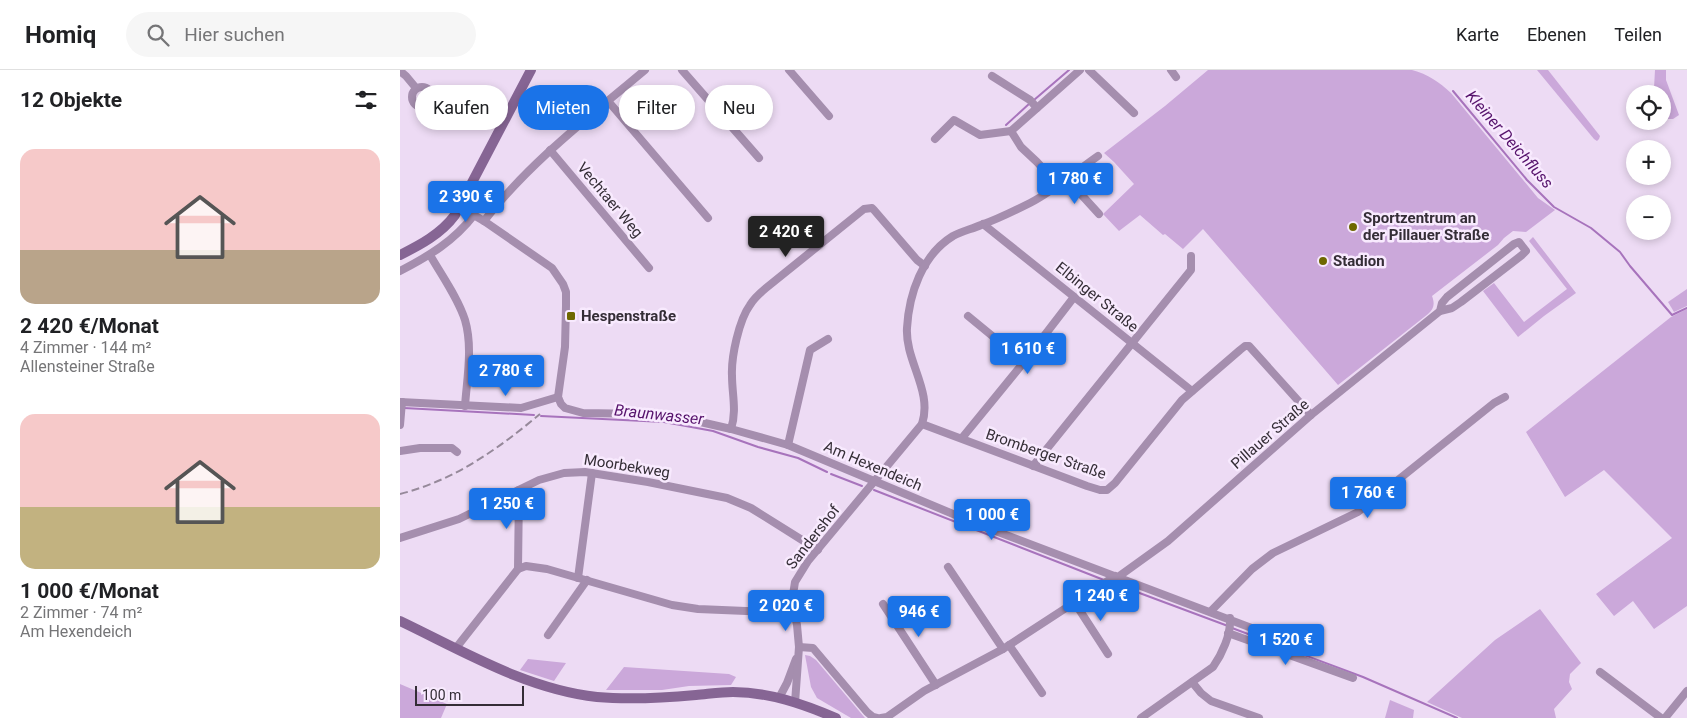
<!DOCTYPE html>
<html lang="de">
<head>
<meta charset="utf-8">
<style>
	:root { --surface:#fff; --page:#f6f6f6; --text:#202124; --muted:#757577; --line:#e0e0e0; --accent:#1a73e8 }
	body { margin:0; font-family:Roboto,sans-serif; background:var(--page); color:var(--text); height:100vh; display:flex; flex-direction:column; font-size:19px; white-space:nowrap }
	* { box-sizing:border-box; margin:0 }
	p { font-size:16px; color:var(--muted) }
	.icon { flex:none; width:28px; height:28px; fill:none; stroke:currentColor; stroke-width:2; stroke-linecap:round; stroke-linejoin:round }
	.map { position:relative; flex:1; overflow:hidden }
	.details { display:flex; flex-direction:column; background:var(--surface); width:400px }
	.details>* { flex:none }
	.top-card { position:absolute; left:15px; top:15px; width:475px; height:45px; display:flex; gap:10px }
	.controls { position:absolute; left:1226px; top:15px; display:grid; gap:10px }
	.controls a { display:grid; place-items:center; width:45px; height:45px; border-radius:50%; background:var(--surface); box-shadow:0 2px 8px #0003; font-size:25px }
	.scale { position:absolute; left:15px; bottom:12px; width:109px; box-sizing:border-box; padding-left:5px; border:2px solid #342d36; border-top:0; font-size:14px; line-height:18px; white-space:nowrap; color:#342d36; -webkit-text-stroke:4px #f8eafe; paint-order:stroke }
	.price { position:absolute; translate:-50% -42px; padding:0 11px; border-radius:5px; background:var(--accent); color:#fff; font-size:16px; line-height:32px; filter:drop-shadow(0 1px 2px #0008) }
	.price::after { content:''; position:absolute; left:50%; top:30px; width:15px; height:11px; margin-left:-8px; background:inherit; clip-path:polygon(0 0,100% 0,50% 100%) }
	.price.current { background:#222; color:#fff }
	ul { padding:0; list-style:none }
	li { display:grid; align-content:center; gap:10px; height:265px; padding:0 20px }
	li span { display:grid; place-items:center; height:155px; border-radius:15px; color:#555 }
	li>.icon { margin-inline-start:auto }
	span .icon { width:90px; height:90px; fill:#fffc; stroke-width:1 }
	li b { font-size:21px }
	h2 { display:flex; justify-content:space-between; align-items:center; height:60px; padding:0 20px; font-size:21px }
	.chip { padding:0 18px; border-radius:22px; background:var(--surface); box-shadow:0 2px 8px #0003; font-size:18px; line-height:45px }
	.chip.current { background:var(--accent); color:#fff }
	header { display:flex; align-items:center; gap:30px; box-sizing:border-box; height:70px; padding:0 25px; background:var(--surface); border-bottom:1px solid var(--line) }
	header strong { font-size:24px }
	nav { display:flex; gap:28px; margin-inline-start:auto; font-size:18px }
	.search { width:350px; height:45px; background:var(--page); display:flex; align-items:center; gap:12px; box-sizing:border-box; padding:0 18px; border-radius:28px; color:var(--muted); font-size:19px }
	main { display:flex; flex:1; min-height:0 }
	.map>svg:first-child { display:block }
</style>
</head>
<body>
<header>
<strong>Homiq</strong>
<div class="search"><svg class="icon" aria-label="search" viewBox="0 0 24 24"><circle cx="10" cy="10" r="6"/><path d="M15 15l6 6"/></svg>Hier suchen</div>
<nav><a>Karte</a><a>Ebenen</a><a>Teilen</a></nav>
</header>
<main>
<section class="details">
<h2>12 Objekte<svg class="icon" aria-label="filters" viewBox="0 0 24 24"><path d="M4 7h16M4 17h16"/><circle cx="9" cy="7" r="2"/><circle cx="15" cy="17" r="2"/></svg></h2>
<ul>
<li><span style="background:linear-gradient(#f6c9c9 65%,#b9a48a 0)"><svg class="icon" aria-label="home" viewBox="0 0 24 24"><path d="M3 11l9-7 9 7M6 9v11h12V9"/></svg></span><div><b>2 420 €/Monat</b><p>4 Zimmer · 144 m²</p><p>Allensteiner Straße</p></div></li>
<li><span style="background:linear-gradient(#f6c9c9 60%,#c2b280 0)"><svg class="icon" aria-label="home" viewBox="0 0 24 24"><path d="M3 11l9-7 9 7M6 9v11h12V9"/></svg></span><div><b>1 000 €/Monat</b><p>2 Zimmer · 74 m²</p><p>Am Hexendeich</p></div></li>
</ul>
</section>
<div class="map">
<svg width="1287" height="648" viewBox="0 0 1287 648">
	<rect width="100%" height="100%" fill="#eddbf4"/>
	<!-- green -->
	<g fill="#cba8da">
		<path d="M 808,0 L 1012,0 C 1028,4 1039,12 1051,23 L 1138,128 L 1155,140 L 1126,162 L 1113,161 L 1104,168 L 1098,175 L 1032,226 C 1035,234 1034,239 1028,244 L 938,315 L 803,159 L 783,179 L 765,164 L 763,165 L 740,145 L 719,161 L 703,144 L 734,114 L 714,92 L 704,83 L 765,36 Z"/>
		<polygon points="1137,0 1148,0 1200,66 1199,69 1197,71 1194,69"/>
		<polygon points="1255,0 1266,0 1266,10 1279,45 1273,49 1268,49 1263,41 1262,24 1256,24 1254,18"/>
		<polygon points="1133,167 1176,223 1144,246 1118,267 1083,221 1094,213 1124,252 1167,219 1129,171"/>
		<polygon points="1287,219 1287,236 1274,242 1268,232"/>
		<polygon points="1287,239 1287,536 1254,559 1233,531 1214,546 1196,524 1272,468 1204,400 1165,427 1126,362 1271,247"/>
		<polygon points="1140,539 1181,593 1170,604 1169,612 1172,619 1154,639 1156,648 1062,648 1027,632 1095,570"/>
		<polygon points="405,585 410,586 416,590 465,648 451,648 417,628 411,617"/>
		<polygon points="128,589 166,593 154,611 120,600"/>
		<polygon points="224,597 329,604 336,607 331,615 289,616 262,620 206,620"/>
		<polygon points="0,614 47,634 41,648 0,648"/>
		<polygon points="990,630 1014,640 1013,648 985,648"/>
	</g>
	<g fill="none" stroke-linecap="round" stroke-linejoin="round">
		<!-- stream -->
		<g stroke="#a773bc" stroke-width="2">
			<polyline points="1053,21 1127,110 1154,137 1191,158 1220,182 1230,196 1272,245 1287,238"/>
			<polyline points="634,30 669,0"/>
			<polyline points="606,55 630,33"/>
			<polyline points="4,338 134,345"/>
			<polyline points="141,346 264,352 313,361 358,377 398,388 427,402"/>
			<polyline points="431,404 462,416"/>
			<polyline points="474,420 704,510"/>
			<polyline points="710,512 828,556"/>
			<polyline points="832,558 963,607 1057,648"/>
		</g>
		<!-- minor -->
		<g stroke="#a58eae" stroke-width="8">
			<polyline points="282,0 359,88"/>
			<polyline points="389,0 429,46"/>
			<polyline points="689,0 734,43"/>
			<polyline points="771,0 776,7"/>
			<polyline points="0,1 6,6 16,18"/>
			<polyline points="592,6 630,30 637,38"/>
			<circle cx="22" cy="27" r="10"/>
			<polyline points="208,31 308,148"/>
			<polyline points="535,69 554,50 580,65 611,61"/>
			<polyline points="150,80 249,198"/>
			<polyline points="668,110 699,144"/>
			<polyline points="659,116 637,92 621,77 611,61 680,0"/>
			<polyline points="60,137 84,151 152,198 163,214 166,222 166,236 165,277 158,327 161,334 165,338 183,343 243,344 283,348 331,359 388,375 577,454 883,570"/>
			<path d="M 84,151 C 129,93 189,47 245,0"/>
			<polyline points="583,154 792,321"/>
			<path d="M 30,185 C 42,206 58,228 65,250 C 73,277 67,308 65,336"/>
			<path d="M 0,201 C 29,186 54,171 74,145"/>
			<polyline points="568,246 624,292"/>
			<polyline points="0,332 121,338 158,327"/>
			<polyline points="522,354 687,416 700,420 707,420 715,413 782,330 840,280 845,276 849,276 911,345"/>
			<polyline points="0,355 2,332"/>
			<path d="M 331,359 C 337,341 332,324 332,306 C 331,287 339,250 350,235 C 354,228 360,223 366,218 L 464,139 L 472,138 L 474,140 L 517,190 L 525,196"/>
			<polyline points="562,368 624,292 674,227"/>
			<polyline points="388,375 410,280 428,269"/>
			<polyline points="0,381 20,378 52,378 57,382"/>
			<polyline points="633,396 791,200 791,186"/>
			<polyline points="0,468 59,449 139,410 164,403 185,402 248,412 327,428 351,438 418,480"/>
			<polyline points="548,497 603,579"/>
			<polyline points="118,499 119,420"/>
			<polyline points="718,507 768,471 911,345 1040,241 1052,238 1061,232 1122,185 1126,181 1119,172 1114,174 1047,227 1042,233 1040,241"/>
			<polyline points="178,508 192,403"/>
			<polyline points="675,533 708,584"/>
			<polyline points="483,534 536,615"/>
			<polyline points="811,541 852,499 873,483 958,442 1094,333 1105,327"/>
			<polyline points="828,563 953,608"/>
			<polyline points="148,565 187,510"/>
			<polyline points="609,575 642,623"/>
			<polyline points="399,577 413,578 467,642 473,647 477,648"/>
			<polyline points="56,578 118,499 126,496 147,499 272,535 298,539 394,543"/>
			<polyline points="1200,602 1261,648"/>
			<polyline points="792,612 801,623 811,631 859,648"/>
			<polyline points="379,628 387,613 396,589"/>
			<path d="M 395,633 L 399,577 L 397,555 L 392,531 L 395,512 L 408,491 L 522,354 C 533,321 505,291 507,258 C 509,224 522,185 553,166 C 562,161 572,159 581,155 C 598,149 614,141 630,133 C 655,120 675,102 698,86"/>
			<polyline points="481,648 487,647 524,621 603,579 715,506"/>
			<path d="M 741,648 L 813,597 C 822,584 831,565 830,548"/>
			<polyline points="1265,648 1287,621"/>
		</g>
		<!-- secondary -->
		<g stroke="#866594" stroke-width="10">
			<path d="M 0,185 C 20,175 41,164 55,145 L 131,0"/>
			<path d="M 0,551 C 63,581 126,619 197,627 C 230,630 263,628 296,625 C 308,624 321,622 333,622 C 369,622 403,634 436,648"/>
		</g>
		<!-- rail -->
		<path stroke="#96899a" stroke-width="2" stroke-dasharray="8 4" stroke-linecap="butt" d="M 0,424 C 55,410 98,379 140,344"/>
	</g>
	<!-- markers -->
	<g fill="#6e6800" stroke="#f8eafe" stroke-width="2">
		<circle cx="953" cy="157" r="5"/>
		<circle cx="923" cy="191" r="5"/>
		<rect x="166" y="241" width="10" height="10" rx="2.5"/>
	</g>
	<g text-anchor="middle" stroke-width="5" stroke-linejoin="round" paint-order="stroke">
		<!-- street labels -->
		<g font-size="15" fill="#342d36" stroke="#f8eafe">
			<text transform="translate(210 130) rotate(50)" y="5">Vechtaer Weg</text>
			<text transform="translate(697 227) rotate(39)" y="5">Elbinger Straße</text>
			<text transform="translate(870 364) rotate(-41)" y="5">Pillauer Straße</text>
			<text transform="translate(646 384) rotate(19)" y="5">Bromberger Straße</text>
			<text transform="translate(227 396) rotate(9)" y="5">Moorbekweg</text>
			<text transform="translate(473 396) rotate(23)" y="5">Am Hexendeich</text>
			<text transform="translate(413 467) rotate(-52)" y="5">Sandershof</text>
		</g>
		<!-- poi labels -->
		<g font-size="15" font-weight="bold" fill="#342d36" stroke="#f8eafe" text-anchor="start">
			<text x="963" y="153">Sportzentrum an<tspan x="963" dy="17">der Pillauer Straße</tspan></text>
			<text x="933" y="196">Stadion</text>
			<text x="181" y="251">Hespenstraße</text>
		</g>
		<!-- water labels -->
		<g font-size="16" font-style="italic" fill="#56126c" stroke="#f8eafe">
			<text transform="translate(1110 69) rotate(49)" y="6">Kleiner Deichfluss</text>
			<text transform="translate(259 344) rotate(6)" y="6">Braunwasser</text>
		</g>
	</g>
</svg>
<div class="controls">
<a><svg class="icon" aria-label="locate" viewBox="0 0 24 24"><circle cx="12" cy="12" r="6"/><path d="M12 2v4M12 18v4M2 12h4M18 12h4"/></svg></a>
<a>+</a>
<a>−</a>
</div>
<div class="scale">100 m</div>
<b class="price" style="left:675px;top:135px">1 780 €</b>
<b class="price" style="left:66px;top:153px">2 390 €</b>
<b class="price current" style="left:386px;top:188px">2 420 €</b>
<b class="price" style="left:628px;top:305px">1 610 €</b>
<b class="price" style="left:106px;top:327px">2 780 €</b>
<b class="price" style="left:968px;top:449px">1 760 €</b>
<b class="price" style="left:107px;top:460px">1 250 €</b>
<b class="price" style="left:592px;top:471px">1 000 €</b>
<b class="price" style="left:701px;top:552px">1 240 €</b>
<b class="price" style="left:386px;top:562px">2 020 €</b>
<b class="price" style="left:519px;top:568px">946 €</b>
<b class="price" style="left:886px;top:596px">1 520 €</b>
<div class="top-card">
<a class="chip">Kaufen</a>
<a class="chip current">Mieten</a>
<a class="chip">Filter</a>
<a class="chip">Neu</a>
</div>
</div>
</main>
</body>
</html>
